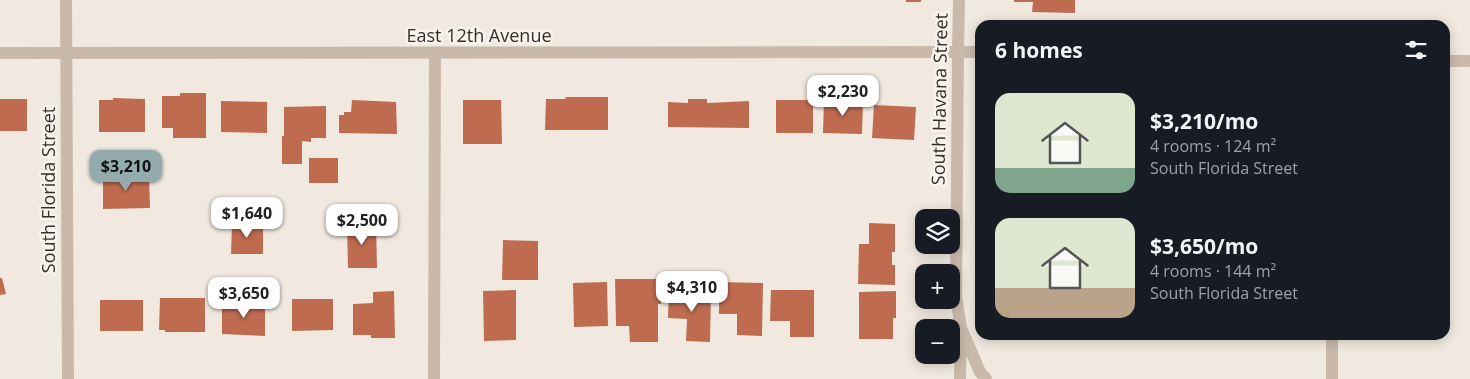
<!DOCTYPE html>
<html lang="en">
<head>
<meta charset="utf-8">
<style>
	:root { --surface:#171b24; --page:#242831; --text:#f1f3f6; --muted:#9ea1a6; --accent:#94abae }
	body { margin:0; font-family:"Open Sans",sans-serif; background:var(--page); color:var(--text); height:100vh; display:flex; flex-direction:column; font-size:19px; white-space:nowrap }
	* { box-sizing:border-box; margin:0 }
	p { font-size:16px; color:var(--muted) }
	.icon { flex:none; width:28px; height:28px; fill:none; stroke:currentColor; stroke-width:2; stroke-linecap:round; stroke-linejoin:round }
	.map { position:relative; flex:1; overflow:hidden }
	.panel { position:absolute; left:975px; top:20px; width:475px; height:320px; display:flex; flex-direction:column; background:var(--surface); border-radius:15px; box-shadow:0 2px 12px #0003 }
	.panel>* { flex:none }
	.fabs { position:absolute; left:915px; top:209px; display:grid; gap:10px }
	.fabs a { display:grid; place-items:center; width:45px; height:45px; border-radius:10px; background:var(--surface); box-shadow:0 2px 12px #0003; font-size:25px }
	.price { position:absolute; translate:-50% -42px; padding:0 11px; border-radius:10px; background:#fff; color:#222; font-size:16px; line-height:32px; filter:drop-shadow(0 1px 2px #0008) }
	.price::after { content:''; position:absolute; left:50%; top:30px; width:15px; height:11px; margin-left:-8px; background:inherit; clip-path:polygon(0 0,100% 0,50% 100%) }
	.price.active { background:var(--accent); color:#111 }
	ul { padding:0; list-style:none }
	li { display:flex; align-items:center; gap:15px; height:125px; padding:0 20px }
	li span { display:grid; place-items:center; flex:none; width:140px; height:100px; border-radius:15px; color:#555 }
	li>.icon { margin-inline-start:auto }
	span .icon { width:60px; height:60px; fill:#fffc; stroke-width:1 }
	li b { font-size:21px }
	h2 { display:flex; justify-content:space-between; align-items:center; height:60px; padding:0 20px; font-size:21px }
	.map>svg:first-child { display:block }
</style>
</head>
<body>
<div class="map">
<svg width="1470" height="379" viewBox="0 0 1470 379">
	<rect width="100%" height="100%" fill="#f1e9df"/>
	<!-- building -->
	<g fill="#be6b50">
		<rect x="906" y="0" width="15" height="2"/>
		<polygon points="1014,0 1075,0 1075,13 1032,12 1033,2 1014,2"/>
		<polygon points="180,93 206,93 206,138 173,138 173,128 162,128 162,96 180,96"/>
		<polygon points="566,97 608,97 608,130 545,130 546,99 565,99"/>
		<polygon points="113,98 145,99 145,132 99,132 99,100 113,100"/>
		<rect x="0" y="99" width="27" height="32"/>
		<polygon points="688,99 707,99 707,103 749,101 749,128 668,127 668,102 688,103"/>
		<polygon points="352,100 396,102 397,134 339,133 339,115 344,115 344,112 351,112"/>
		<polygon points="463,100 501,100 502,144 463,144"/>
		<rect x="776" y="100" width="37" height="33"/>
		<polygon points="824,100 863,101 862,134 823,133"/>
		<polygon points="221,101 267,102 267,133 221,132"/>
		<polygon points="874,105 916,107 914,140 872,138"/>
		<polygon points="326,106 326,138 311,138 311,142 302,141 302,164 282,164 282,136 284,136 284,107"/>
		<rect x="309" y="158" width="29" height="25"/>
		<polygon points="149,175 150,208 103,209 103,176"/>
		<polygon points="232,223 263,223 263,254 231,254"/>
		<polygon points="376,223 377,268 348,268 347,224"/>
		<polygon points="869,223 895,224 895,252 892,252 892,265 895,265 895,285 858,284 859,244 869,244"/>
		<polygon points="503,240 538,241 538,280 502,280"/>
		<polygon points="0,278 2,278 6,294 0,295"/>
		<polygon points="615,279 658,279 658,292 661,292 661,304 658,304 658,342 630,342 629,326 616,326"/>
		<polygon points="607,282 608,326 574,327 573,283"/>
		<polygon points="719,282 763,283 762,336 737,335 737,314 719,314"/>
		<polygon points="516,290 516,340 484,341 483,291"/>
		<polygon points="669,290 711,291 710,342 686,341 687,319 668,318"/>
		<polygon points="771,290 814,290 814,337 790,337 790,321 770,321"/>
		<polygon points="394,291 395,338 371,338 371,335 353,335 353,304 373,303 373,292"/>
		<polygon points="896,291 896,318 893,318 893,339 859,339 859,292"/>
		<polygon points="160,298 205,298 205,332 165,332 165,330 159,330"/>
		<polygon points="292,299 333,299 333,330 292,331"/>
		<rect x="100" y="300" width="43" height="31"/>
		<polygon points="222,303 265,303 265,336 222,334"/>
	</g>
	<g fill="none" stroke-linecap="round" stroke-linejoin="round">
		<!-- minor -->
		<g stroke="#c9b9ab" stroke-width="12">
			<polyline points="66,0 68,379"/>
			<polyline points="958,51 959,0"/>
			<polyline points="0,53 980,52"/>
			<polyline points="1445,61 1470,61"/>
			<polyline points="1332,335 1332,379"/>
			<polyline points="434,379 435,53"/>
			<polyline points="960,379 961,328"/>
		</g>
		<!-- tertiary -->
		<polyline stroke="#c9b9ab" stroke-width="12" points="958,51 956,297 961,328 980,372 986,379"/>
	</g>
	<g text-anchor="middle" stroke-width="5" stroke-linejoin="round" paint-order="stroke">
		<!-- street labels -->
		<g font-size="18" fill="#372e2a" stroke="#f9f3eb">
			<text x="479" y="42">East 12th Avenue</text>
			<text transform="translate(940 99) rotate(-89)" y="6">South Havana Street</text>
			<text transform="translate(49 190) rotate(-90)" y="6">South Florida Street</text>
		</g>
	</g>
</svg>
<div class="fabs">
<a><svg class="icon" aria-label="layers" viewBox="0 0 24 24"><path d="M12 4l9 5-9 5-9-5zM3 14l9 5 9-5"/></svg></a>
<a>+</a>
<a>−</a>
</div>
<b class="price" style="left:843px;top:117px">$2,230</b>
<b class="price active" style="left:126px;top:192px">$3,210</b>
<b class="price" style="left:247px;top:239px">$1,640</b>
<b class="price" style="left:362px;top:246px">$2,500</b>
<b class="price" style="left:692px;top:313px">$4,310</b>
<b class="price" style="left:244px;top:319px">$3,650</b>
<section class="panel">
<h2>6 homes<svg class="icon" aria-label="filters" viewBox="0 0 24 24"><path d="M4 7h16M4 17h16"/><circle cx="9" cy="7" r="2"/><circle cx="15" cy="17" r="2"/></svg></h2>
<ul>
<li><span style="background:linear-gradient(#dfe7d0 75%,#7fa58c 0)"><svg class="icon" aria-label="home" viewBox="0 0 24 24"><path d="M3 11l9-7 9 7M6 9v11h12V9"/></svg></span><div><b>$3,210/mo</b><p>4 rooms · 124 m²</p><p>South Florida Street</p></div></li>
<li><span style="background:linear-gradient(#dfe7d0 70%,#b9a48a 0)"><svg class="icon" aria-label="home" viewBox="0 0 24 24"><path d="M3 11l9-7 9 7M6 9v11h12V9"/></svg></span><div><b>$3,650/mo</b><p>4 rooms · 144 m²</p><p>South Florida Street</p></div></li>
</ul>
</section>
</div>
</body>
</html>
